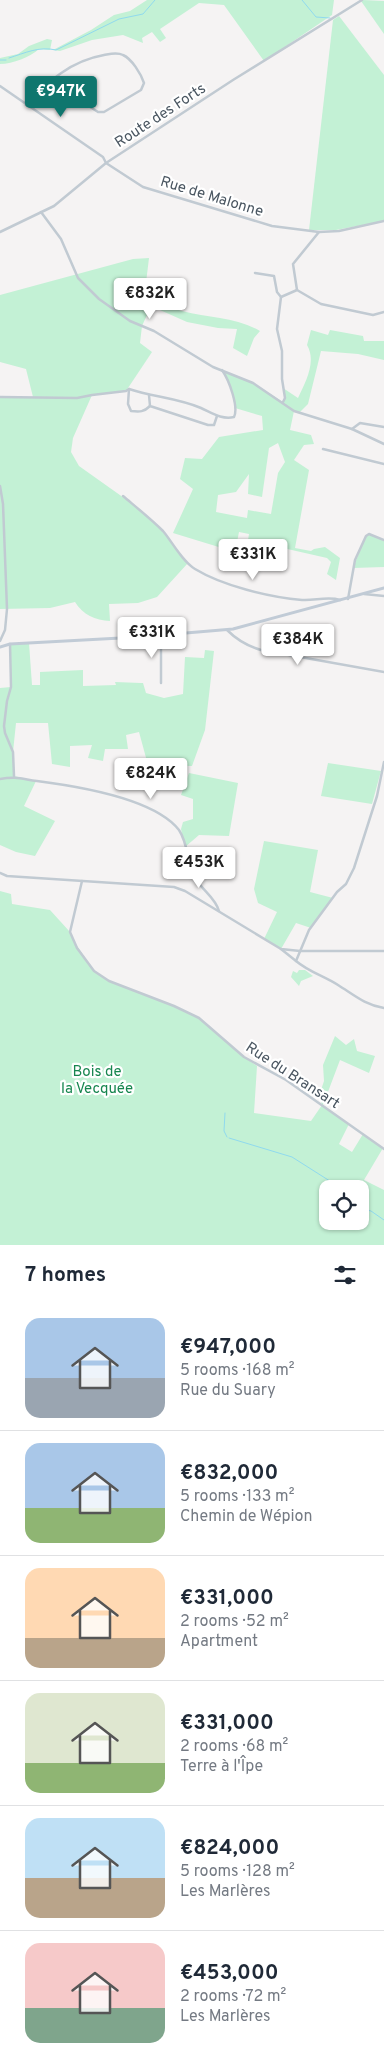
<!DOCTYPE html>
<html lang="en">
<head>
<meta charset="utf-8">
<style>
	:root { --surface:#fff; --page:#f6f6f7; --text:#1f2937; --muted:#747a83; --line:#e0e1e3; --accent:#0f766e }
	body { margin:0; font-family:Overpass,sans-serif; background:var(--page); color:var(--text); height:100vh; display:flex; flex-direction:column; font-size:19px; white-space:nowrap }
	* { box-sizing:border-box; margin:0 }
	p { font-size:16px; color:var(--muted) }
	.icon { flex:none; width:28px; height:28px; fill:none; stroke:currentColor; stroke-width:2; stroke-linecap:round; stroke-linejoin:round }
	.map { position:relative; height:1245px; overflow:hidden }
	.details { display:flex; flex-direction:column; background:var(--surface); flex:1 }
	.details>* { flex:none }
	.controls { position:absolute; left:319px; top:1180px; display:grid; gap:10px }
	.controls a { display:grid; place-items:center; width:50px; height:50px; border-radius:10px; background:var(--surface); box-shadow:0 1px 4px #0004; font-size:25px }
	.price { position:absolute; translate:-50% -42px; padding:0 11px; border-radius:5px; background:#fff; color:#222; font-size:16px; line-height:32px; filter:drop-shadow(0 1px 2px #0008) }
	.price::after { content:''; position:absolute; left:50%; top:30px; width:15px; height:11px; margin-left:-8px; background:inherit; clip-path:polygon(0 0,100% 0,50% 100%) }
	.price.active { background:var(--accent); color:#fff }
	ul { padding:0; list-style:none }
	li { display:flex; align-items:center; gap:15px; height:125px; padding:0 25px }
	li+li { border-top:1px solid var(--line) }
	li span { display:grid; place-items:center; flex:none; width:140px; height:100px; border-radius:15px; color:#555 }
	li>.icon { margin-inline-start:auto }
	span .icon { width:60px; height:60px; fill:#fffc; stroke-width:1 }
	li b { font-size:21px }
	h2 { display:flex; justify-content:space-between; align-items:center; height:60px; padding:0 25px; font-size:21px }
	.map>svg:first-child { display:block }
</style>
</head>
<body>
<div class="map">
<svg width="384" height="1245" viewBox="0 0 384 1245">
	<rect width="100%" height="100%" fill="#f5f3f3"/>
	<!-- green -->
	<g fill="#c3f1d5" fill-rule="evenodd">
		<polygon points="147,0 334,0 332,15 264,61 224,5 199,3 160,29 166,38 160,42 152,32 142,38 143,43 123,35 92,40 60,51 53,50 91,30 114,15 130,11"/>
		<polygon points="363,0 384,1 384,34 361,1"/>
		<polygon points="339,16 384,75 384,221 336,230 309,230 333,20"/>
		<path d="M 47,39 L 52,40 L 50,50 L 39,49 C 30,57 13,64 0,64 L 0,58 L 18,54 L 29,46 Z"/>
		<path d="M 149,258 L 145,291 C 153,297 173,309 182,311 C 209,318 236,317 260,331 L 254,338 L 247,356 L 233,348 L 237,329 L 218,328 L 187,322 L 151,306 L 142,326 L 140,343 L 152,352 L 126,391 L 92,395 L 73,438 L 71,452 L 79,466 L 141,510 L 162,531 L 188,563 L 157,597 L 138,603 L 109,604 L 110,621 C 95,620 83,615 75,602 L 50,608 L 0,609 L 0,397 L 33,397 L 26,369 L 0,362 L 0,295 L 133,259 Z"/>
		<path d="M 311,330 L 328,335 L 330,330 L 363,336 L 364,341 L 384,341 L 384,360 L 358,354 L 321,351 L 308,404 L 300,412 L 294,411 L 290,430 L 311,435 L 314,444 L 304,445 L 294,460 L 309,470 L 295,548 L 311,551 L 314,549 L 325,547 L 340,558 L 336,580 L 327,574 L 331,562 L 327,558 L 283,548 L 279,560 L 246,553 L 249,534 L 239,532 L 235,552 L 173,533 L 193,489 L 180,479 L 185,458 L 202,459 L 219,437 L 263,430 L 262,416 L 235,408 L 231,389 L 222,370 L 253,383 L 283,402 L 285,398 L 283,388 L 298,398 C 305,383 317,362 307,345 ZM 278,443 L 285,462 L 278,473 L 271,514 L 248,510 L 247,518 L 216,512 L 218,495 L 236,492 L 249,474 L 248,494 L 262,497 L 269,448 Z"/>
		<polygon points="369,534 384,541 384,567 353,568 366,536"/>
		<polygon points="29,643 32,685 40,685 40,672 83,670 83,686 116,685 115,682 141,683 143,683 146,693 164,698 183,694 185,657 204,658 205,650 214,651 205,730 192,766 148,765 139,732 126,735 128,749 105,749 103,761 88,758 92,745 70,746 70,767 52,764 48,723 16,723 13,752 14,776 36,781 24,806 55,821 35,856 16,852 0,845 0,688 11,687 10,644"/>
		<polygon points="328,763 381,771 372,804 321,796"/>
		<polygon points="189,773 238,783 229,836 199,835 185,847 181,829 183,822 193,819 193,799 181,795"/>
		<polygon points="264,841 318,850 310,892 333,898 311,928 296,923 281,949 264,939 277,912 258,903 254,889"/>
		<path d="M 0,891 L 11,894 L 12,904 L 50,910 L 70,932 L 73,940 L 94,971 L 109,981 L 174,1006 L 199,1018 L 244,1057 L 257,1066 L 254,1113 L 311,1121 L 322,1105 L 319,1096 L 324,1081 L 323,1065 L 335,1036 L 346,1045 L 354,1039 L 357,1051 L 375,1056 L 369,1073 L 340,1060 L 323,1105 L 349,1124 L 339,1144 L 352,1152 L 363,1134 L 383,1148 L 364,1180 L 384,1190 L 384,1245 L 0,1245 ZM 328,1189 L 360,1189 L 360,1221 L 328,1221 Z"/>
		<polygon points="299,970 305,970 313,976 301,981 299,986 291,977 293,971 297,973"/>
	</g>
	<g fill="none" stroke-linecap="round" stroke-linejoin="round">
		<!-- stream -->
		<g stroke="#90daee" stroke-width="1">
			<polyline points="302,0 316,17 330,18"/>
			<path d="M 9,58 C 25,53 39,46 56,50 L 119,19 L 143,14 L 155,0"/>
			<polyline points="0,60 6,60"/>
			<polyline points="225,1113 224,1131 227,1137"/>
			<polyline points="229,1138 292,1157 333,1183 335,1189"/>
			<polyline points="360,1208 371,1211 384,1220"/>
		</g>
		<!-- minor -->
		<g stroke="#c1cad2" stroke-width="2.5">
			<polyline points="0,86 103,157 106,163 143,187 272,226 319,232 339,231 384,221"/>
			<path d="M 26,105 C 49,81 70,61 104,55 C 110,54 117,52 123,55 C 132,59 141,74 144,83 L 141,90 L 104,112 L 98,112 L 50,81"/>
			<polyline points="41,212 61,239 78,278 99,299 130,321 154,331 213,367 253,383 294,411 352,429 384,444"/>
			<polyline points="0,232 54,206 106,163 233,80 362,0"/>
			<polyline points="255,273 274,276 277,292 281,297 277,329 282,351 282,379 285,398 283,402"/>
			<polyline points="297,290 293,264 319,232"/>
			<polyline points="281,297 297,290 321,304 373,315 384,312"/>
			<path d="M 129,389 L 128,404 L 131,411 C 140,412 144,412 150,406"/>
			<polyline points="149,395 150,406 208,425 214,425 217,416"/>
			<path d="M 0,397 L 77,398 L 92,395 L 126,391 L 129,389 C 153,397 178,398 201,408 C 212,413 222,420 234,417 C 239,407 229,380 222,370"/>
			<polyline points="352,429 360,423 384,427"/>
			<polyline points="323,449 384,464"/>
			<polyline points="0,486 3,504 7,609 5,630 0,641"/>
			<path d="M 123,496 C 136,507 151,519 163,531 C 173,543 182,561 195,569 C 223,586 269,597 302,600 C 314,601 328,596 340,600"/>
			<polyline points="348,599 355,560 366,536 369,534 384,540"/>
			<path d="M 227,630 C 237,640 247,646 261,650 L 384,672"/>
			<polyline points="10,644 11,687 7,701 4,726 5,733 13,752 14,776"/>
			<polyline points="161,683 161,635"/>
			<path d="M 384,762 L 377,796 L 354,868 L 346,884 L 337,892 L 309,930 L 296,961 C 309,972 324,976 338,985 C 354,995 365,1005 384,1008"/>
			<path d="M 0,779 C 16,776 22,779 37,781 C 76,786 154,798 179,830 C 189,845 187,866 197,881 C 204,891 216,899 219,911"/>
			<polyline points="82,881 70,932 77,948 94,971 109,981 174,1006 199,1018 244,1057 286,1080 384,1149"/>
			<polyline points="281,949 296,961"/>
		</g>
		<!-- tertiary -->
		<g stroke="#c1cad2" stroke-width="2.5">
			<polyline points="364,594 384,596"/>
			<polyline points="0,873 7,876 174,887 185,891 281,949 300,951 384,951"/>
		</g>
		<!-- secondary -->
		<polyline stroke="#c1cbd6" stroke-width="3" points="0,647 10,644 139,637 233,629 384,588"/>
	</g>
	<g text-anchor="middle" stroke-width="4.5" stroke-linejoin="round" paint-order="stroke">
		<!-- street labels -->
		<g font-size="15" fill="#4a5661" stroke="#fff">
			<text transform="translate(160 115) rotate(-33)" y="5">Route des Forts</text>
			<text transform="translate(212 196) rotate(17)" y="5">Rue de Malonne</text>
			<text transform="translate(293 1075) rotate(33)" y="5">Rue du Bransart</text>
		</g>
		<!-- park labels -->
		<g font-size="15" fill="#17864f" stroke="#fff">
			<text x="97" y="1076">Bois de<tspan x="97" dy="17">la Vecquée</tspan></text>
		</g>
	</g>
</svg>
<div class="controls">
<a><svg class="icon" aria-label="locate" viewBox="0 0 24 24"><circle cx="12" cy="12" r="6"/><path d="M12 2v4M12 18v4M2 12h4M18 12h4"/></svg></a>
</div>
<b class="price active" style="left:61px;top:118px">€947K</b>
<b class="price" style="left:150px;top:320px">€832K</b>
<b class="price" style="left:253px;top:581px">€331K</b>
<b class="price" style="left:152px;top:659px">€331K</b>
<b class="price" style="left:298px;top:666px">€384K</b>
<b class="price" style="left:151px;top:800px">€824K</b>
<b class="price" style="left:199px;top:889px">€453K</b>
</div>
<section class="details">
<h2>7 homes<svg class="icon" aria-label="filters" viewBox="0 0 24 24"><path d="M4 7h16M4 17h16"/><circle cx="9" cy="7" r="2"/><circle cx="15" cy="17" r="2"/></svg></h2>
<ul>
<li><span style="background:linear-gradient(#a9c7e8 60%,#9aa5b1 0)"><svg class="icon" aria-label="home" viewBox="0 0 24 24"><path d="M3 11l9-7 9 7M6 9v11h12V9"/></svg></span><div><b>€947,000</b><p>5 rooms · 168 m²</p><p>Rue du Suary</p></div></li>
<li><span style="background:linear-gradient(#a9c7e8 65%,#8fb573 0)"><svg class="icon" aria-label="home" viewBox="0 0 24 24"><path d="M3 11l9-7 9 7M6 9v11h12V9"/></svg></span><div><b>€832,000</b><p>5 rooms · 133 m²</p><p>Chemin de Wépion</p></div></li>
<li><span style="background:linear-gradient(#ffd9b3 70%,#b9a48a 0)"><svg class="icon" aria-label="home" viewBox="0 0 24 24"><path d="M3 11l9-7 9 7M6 9v11h12V9"/></svg></span><div><b>€331,000</b><p>2 rooms · 52 m²</p><p>Apartment</p></div></li>
<li><span style="background:linear-gradient(#dfe7d0 70%,#8fb573 0)"><svg class="icon" aria-label="home" viewBox="0 0 24 24"><path d="M3 11l9-7 9 7M6 9v11h12V9"/></svg></span><div><b>€331,000</b><p>2 rooms · 68 m²</p><p>Terre à l'Îpe</p></div></li>
<li><span style="background:linear-gradient(#bfe0f5 60%,#b9a48a 0)"><svg class="icon" aria-label="home" viewBox="0 0 24 24"><path d="M3 11l9-7 9 7M6 9v11h12V9"/></svg></span><div><b>€824,000</b><p>5 rooms · 128 m²</p><p>Les Marlères</p></div></li>
<li><span style="background:linear-gradient(#f6c9c9 65%,#7fa58c 0)"><svg class="icon" aria-label="home" viewBox="0 0 24 24"><path d="M3 11l9-7 9 7M6 9v11h12V9"/></svg></span><div><b>€453,000</b><p>2 rooms · 72 m²</p><p>Les Marlères</p></div></li>
</ul>
</section>
</body>
</html>
